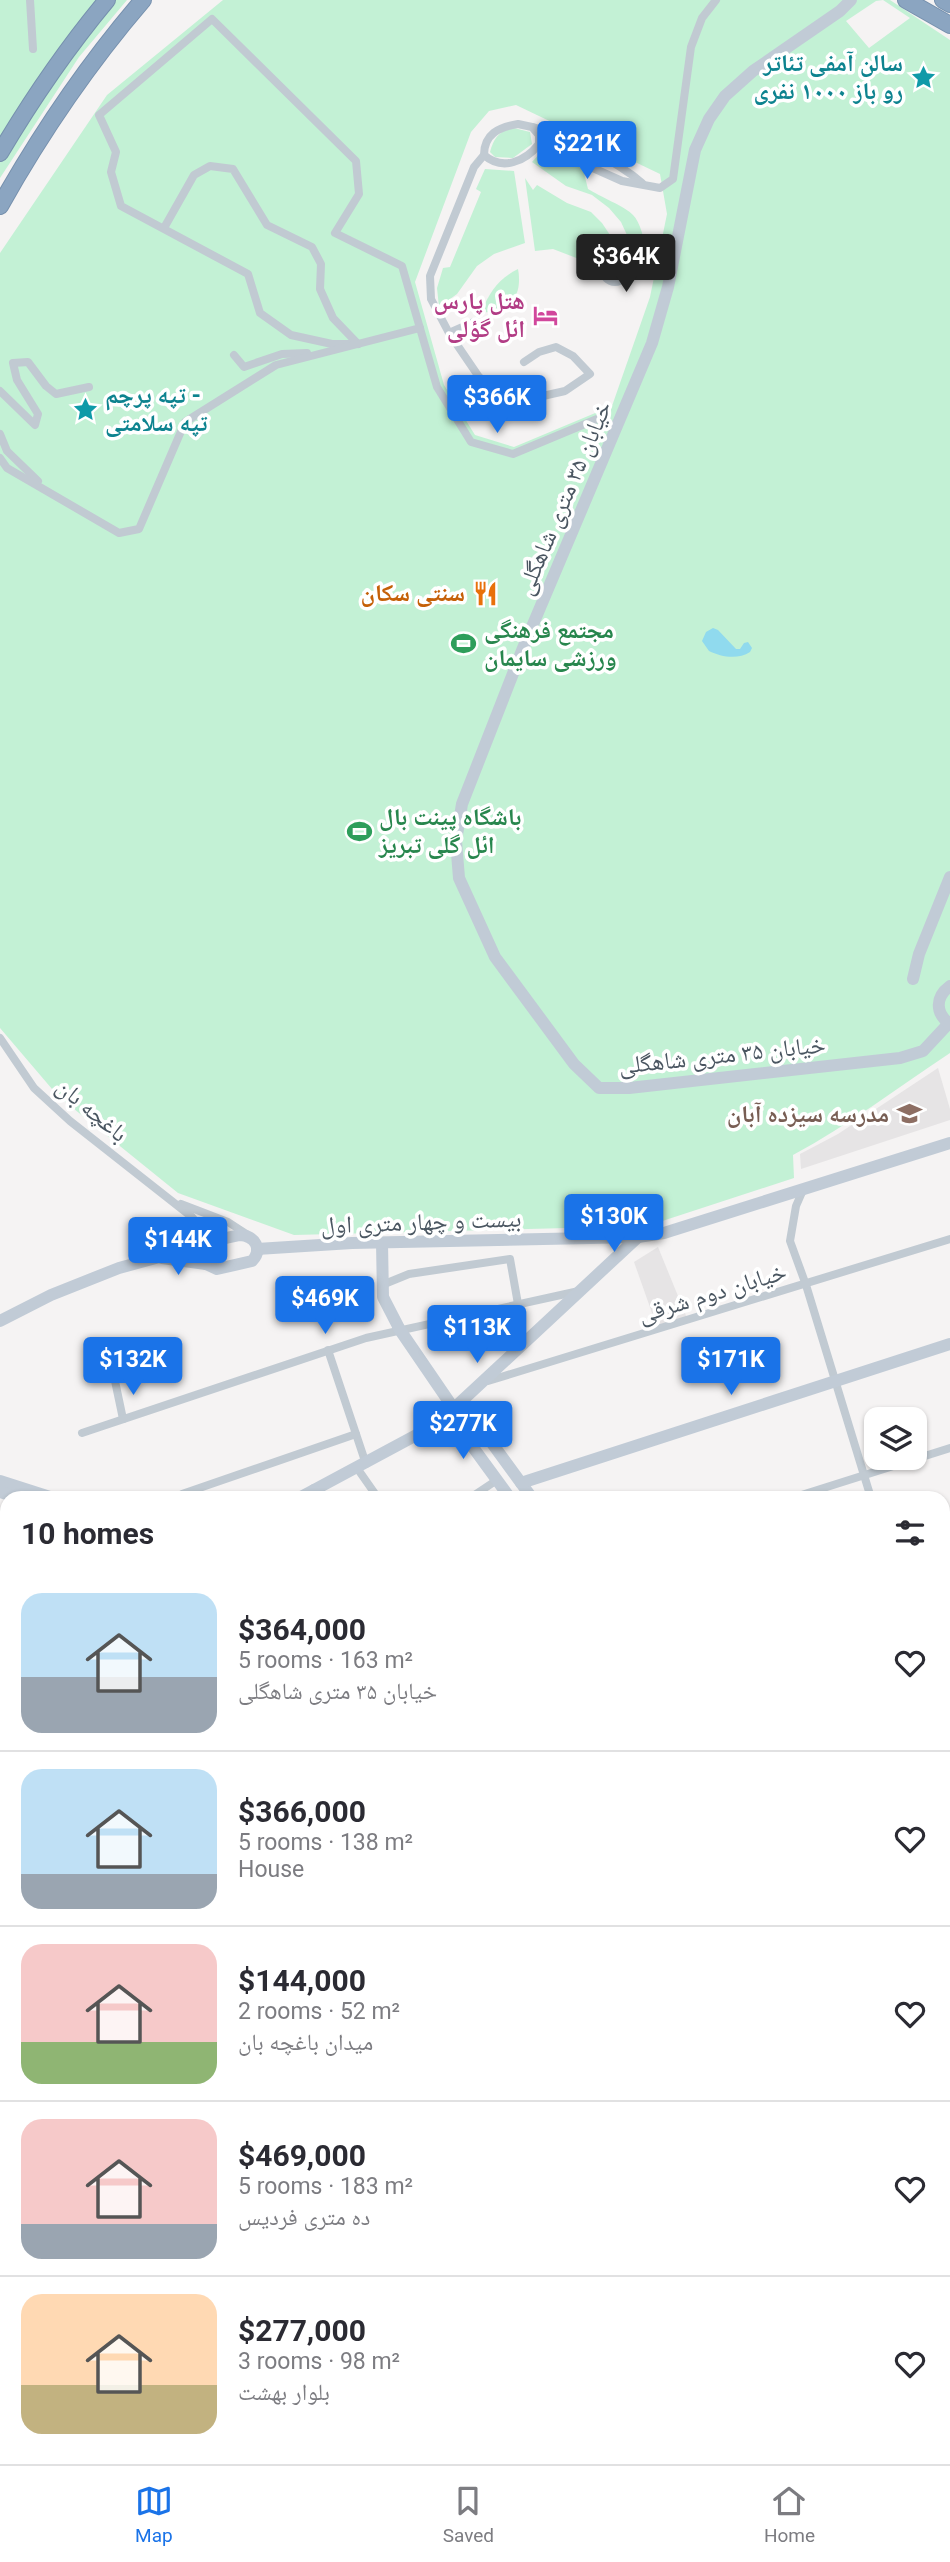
<!DOCTYPE html>
<html lang="en">
<head>
<meta charset="utf-8">
<style>
	:root { --surface:#fff; --page:#f7f7f7; --text:#2b2b33; --muted:#7c7c81; --line:#e1e1e2; --accent:#1a73e8 }
	body { margin:0; font-family:Roboto,"Noto Naskh Arabic",sans-serif; background:var(--page); color:var(--text); height:100vh; display:flex; flex-direction:column; font-size:26px; white-space:nowrap }
	* { box-sizing:border-box; margin:0 }
	p { font-size:23px; color:var(--muted) }
	.icon { flex:none; width:38px; height:38px; fill:none; stroke:currentColor; stroke-width:2; stroke-linecap:round; stroke-linejoin:round }
	.map { position:relative; flex:1; overflow:hidden }
	.sheet { position:absolute; left:0px; top:1491px; width:950px; height:973px; display:flex; flex-direction:column; background:var(--surface); border-radius:21px 21px 0 0; box-shadow:0 2px 5px #0004 }
	.sheet>* { flex:none }
	.tools { position:absolute; left:864px; top:1407px; display:grid; gap:14px }
	.tools a { display:grid; place-items:center; width:63px; height:63px; border-radius:14px; background:var(--surface); box-shadow:0 2px 5px #0004; font-size:35px }
	.price { position:absolute; translate:-50% -60px; padding:0 16px; border-radius:7px; background:var(--accent); color:#fff; font-size:23px; line-height:46px; filter:drop-shadow(0 2px 4px #0008) }
	.price::after { content:''; position:absolute; left:50%; top:42px; width:21px; height:16px; margin-left:-10px; background:inherit; clip-path:polygon(0 0,100% 0,50% 100%) }
	.price.selected { background:#222; color:#fff }
	ul { padding:0; list-style:none }
	li { display:flex; align-items:center; gap:21px; height:175px; padding:0 21px }
	li+li { border-top:2px solid var(--line) }
	li span { display:grid; place-items:center; flex:none; width:196px; height:140px; border-radius:21px; color:#555 }
	li>.icon { margin-inline-start:auto }
	span .icon { width:84px; height:84px; fill:#fffc; stroke-width:1 }
	li b { font-size:30px }
	h2 { display:flex; justify-content:space-between; align-items:center; height:84px; padding:0 21px; font-size:30px }
	.dock { display:flex; justify-content:space-around; align-items:center; height:98px; border-top:2px solid var(--line); background:var(--surface); font-size:19px; color:var(--muted) }
	.dock a { display:grid; justify-items:center; gap:4px }
	.dock .selected { color:var(--accent) }
	.map>svg:first-child { display:block }
</style>
</head>
<body>
<div class="map">
<svg width="950" height="2464" viewBox="0 0 950 2464">
	<rect width="100%" height="100%" fill="#f5f3f3"/>
	<!-- education -->
	<g fill="#e6e4e5">
		<polygon points="938,1068 950,1109 950,1120 801,1169 800,1154 838,1134"/>
		<polygon points="658,1247 687,1318 657,1327 634,1262"/>
		<polygon points="141,2457 254,2457 248,2464 156,2464"/>
	</g>
	<!-- green -->
	<g fill="#c3f1d5" fill-rule="evenodd">
		<polygon points="0,0 127,0 79,57 0,178"/>
		<path d="M 223,0 L 883,0 L 876,1 L 846,21 L 869,48 L 910,18 L 883,0 L 890,0 L 950,40 L 950,1053 C 897,1088 849,1125 793,1155 L 794,1178 L 647,1226 L 294,1235 L 178,1193 L 58,1096 L 0,1028 L 0,253 L 107,95 ZM 516,105 L 660,174 L 667,214 L 650,297 L 612,406 L 514,447 L 475,435 L 444,385 L 415,282 L 471,132 L 489,111 Z"/>
		<path d="M 514,128 L 530,132 L 532,144 L 513,158 L 495,157 L 490,152 C 494,137 499,131 514,128 Z"/>
		<path d="M 543,150 L 583,169 L 588,189 C 599,196 626,207 633,215 C 643,225 649,256 642,268 L 621,222 L 609,208 L 592,195 L 566,186 L 532,162 Z"/>
		<polygon points="485,169 514,171 525,243 494,254 477,266 457,294 439,307 437,288 443,268 450,267 481,192 476,189"/>
		<polygon points="525,178 533,190 537,185 567,203 591,212 602,223 610,235 612,247 609,254 594,265 582,256 579,259 553,249 535,251"/>
		<path d="M 518,269 C 523,295 510,315 481,312 C 490,292 498,279 518,269 Z"/>
	</g>
	<!-- water -->
	<path fill="#90daee" d="M 713,628 L 718,630 L 736,649 L 740,649 L 744,643 L 748,642 L 752,648 L 750,652 C 738,660 721,657 709,651 L 702,641 L 706,632 Z"/>
	<g fill="none" stroke-linecap="round" stroke-linejoin="round">
		<defs>
			<g id="highway">
				<polyline points="906,0 950,25"/>
				<polyline points="943,0 950,4"/>
				<path d="M 0,153 C 32,99 67,48 107,0"/>
				<path d="M 0,206 C 41,133 88,64 143,0"/>
			</g>
		</defs>
		<!-- highway casing -->
		<use href="#highway" stroke="#7690ad" stroke-width="18"/>
		<!-- street -->
		<g stroke="#c1cad2" stroke-width="8">
			<polyline points="30,0 33,49"/>
			<path d="M 518,124 L 532,127 L 539,135 L 539,144 C 525,162 502,171 484,155 C 484,134 499,127 518,124 Z"/>
			<path d="M 533,127 C 566,136 617,161 642,183"/>
			<polyline points="539,144 622,181 660,188 673,179 691,47 702,18 716,0"/>
			<polyline points="484,155 474,167 430,276 431,299 449,333 479,377 509,397 534,398 565,391 590,374 573,356 556,347 539,352 524,362"/>
			<polyline points="164,228 194,175 210,166 233,169 267,225 312,247 321,264 320,289 333,318 358,344"/>
			<circle cx="615" cy="270" r="12"/>
			<polyline points="449,333 474,322"/>
			<polyline points="358,344 332,344 291,335 260,313 248,274 121,206 111,172 116,152 99,115 212,19 356,161 359,194 335,233 402,266 437,387 471,442 513,454 597,419 617,427"/>
			<polyline points="234,355 244,367 282,354 307,353"/>
			<polyline points="0,391 35,425 38,414 17,380 13,363 28,362 46,386 56,394 89,387"/>
			<polyline points="0,434 7,451 38,481"/>
			<polyline points="0,458 7,468 119,533 139,529 185,422 276,365 420,328"/>
			<polyline points="0,1038 34,1088 70,1121 192,1217 202,1230 207,1242"/>
			<polyline points="803,1190 796,1206 790,1241 806,1285 871,1498"/>
			<polyline points="181,1204 228,1222 248,1235"/>
			<polyline points="382,1285 409,1274 510,1259 518,1304"/>
			<polyline points="328,1350 366,1464"/>
			<polyline points="115,1381 123,1419"/>
			<polyline points="488,1381 950,1239"/>
			<polyline points="82,1433 366,1338 579,1291"/>
			<polyline points="357,1468 378,1498"/>
			<polyline points="182,1494 356,1434"/>
			<polyline points="470,1498 497,1480"/>
			<polyline points="792,1498 950,1448"/>
			<polyline points="943,1538 950,1536"/>
			<polyline points="0,1575 7,1561"/>
			<polyline points="0,1624 7,1627"/>
			<polyline points="943,1730 950,1750"/>
			<polyline points="0,1743 7,1729"/>
			<polyline points="943,1756 950,1754"/>
			<polyline points="943,1813 950,1805"/>
			<polyline points="943,1928 950,1921"/>
			<polyline points="0,1940 7,1936"/>
			<polyline points="943,2026 950,2018"/>
			<polyline points="0,2090 7,2085"/>
			<polyline points="943,2129 950,2123"/>
			<polyline points="0,2152 7,2162"/>
			<polyline points="943,2229 950,2222"/>
			<polyline points="0,2240 7,2236"/>
			<polyline points="0,2351 7,2332"/>
			<polyline points="943,2365 950,2351"/>
			<polyline points="943,2420 950,2416"/>
			<polyline points="907,2457 924,2464"/>
			<polyline points="23,2464 26,2457"/>
			<polyline points="96,2464 99,2457"/>
		</g>
		<!-- secondary -->
		<g stroke="#c1cbd6" stroke-width="12">
			<polyline points="851,0 840,11 753,71 725,96 709,119 695,150 668,287 652,343 523,648 462,804 456,841 459,878 495,957 574,1064 599,1088 629,1088 900,1058 923,1051 949,1023"/>
			<polyline points="913,979 919,954 950,877"/>
			<path d="M 950,986 C 935,997 935,1013 950,1024"/>
			<path d="M 240,1235 C 255,1236 263,1249 252,1261 L 217,1269 L 204,1263 L 201,1253 L 207,1242 Z"/>
			<polyline points="382,1243 383,1297 400,1330 454,1409 456,1424 510,1498"/>
			<polyline points="257,1249 352,1243 638,1237 664,1233 950,1143"/>
			<polyline points="162,1258 206,1264"/>
			<polyline points="0,1321 51,1295 119,1268 203,1245"/>
			<polyline points="454,1409 470,1413 532,1498"/>
			<polyline points="0,1481 53,1498"/>
			<polyline points="521,1483 950,1344"/>
			<polyline points="314,1490 437,1424 638,1237"/>
			<polyline points="0,1492 19,1498"/>
			<polyline points="299,1498 314,1490 303,1498"/>
			<polyline points="943,1631 950,1629"/>
			<polyline points="943,1650 950,1648"/>
			<polyline points="0,1753 7,1759"/>
			<polyline points="0,2015 7,2014"/>
			<polyline points="0,2038 7,2036"/>
			<polyline points="943,2056 950,2064"/>
			<polyline points="0,2274 7,2276"/>
			<polyline points="0,2291 7,2293"/>
			<polyline points="943,2371 950,2373"/>
			<polyline points="279,2457 285,2464"/>
			<polyline points="436,2457 460,2464"/>
			<polyline points="488,2457 515,2464"/>
			<polyline points="258,2464 265,2457"/>
			<polyline points="701,2464 710,2457"/>
		</g>
		<!-- highway -->
		<use href="#highway" stroke="#8ba5c1" stroke-width="16"/>
	</g>
	<!-- icons -->
	<defs>
		<symbol id="sight-bare" viewBox="-9 -9 18 18"><path d="M0-6L1.8-2.2L6-1.7L2.9 1.2L3.7 5.4L0 3.3L-3.7 5.4L-2.9 1.2L-6-1.7L-1.8-2.2Z" fill="#0f9aa8" stroke="#fff" stroke-width="2.5" paint-order="stroke"/></symbol>
		<symbol id="hotel-bare" viewBox="-9 -9 18 18"><path d="M-6-4.5h1.5V1H6V5H4.5V3h-9V5H-6ZM-4 0a1.8 1.8 0 1 1 3.6 0ZM.5 0V-2.5h3Q6-2.5 6 0Z" fill="#d1479c" stroke="#fff" stroke-width="2.5" paint-order="stroke"/></symbol>
		<symbol id="restaurant-bare" viewBox="-9 -9 18 18"><path d="M-5-6h1v4h1v-4h1v4h1v-4h1v5L-1.5 .5V6h-2V.5L-5-1ZM5-6V6H3V1.5H1.5Q1.5-4 5-6Z" fill="#e8710a" stroke="#fff" stroke-width="2.5" paint-order="stroke"/></symbol>
		<symbol id="stadium-bare" viewBox="-9 -9 18 18"><path d="M0-5a6.5 5 0 1 0 0 10a6.5 5 0 1 0 0-10ZM-3.5-1.8h7v3.6h-7Z" fill="#2e9e5b" stroke="#fff" stroke-width="2.5" paint-order="stroke"/></symbol>
		<symbol id="school-bare" viewBox="-9 -9 18 18"><path d="M0-5L7-2L0 1L-7-2ZM-4 1L0 2.5L4 1V4Q0 6-4 4Z" fill="#8d6e63" stroke="#fff" stroke-width="2.5" paint-order="stroke"/></symbol>
	</defs>
	<g fill-rule="evenodd">
		<use href="#sight-bare" x="906" y="60" width="35" height="35"/>
		<use href="#hotel-bare" x="528" y="298" width="35" height="35"/>
		<use href="#sight-bare" x="68" y="392" width="35" height="35"/>
		<use href="#restaurant-bare" x="468" y="576" width="35" height="35"/>
		<use href="#stadium-bare" x="446" y="626" width="35" height="35"/>
		<use href="#stadium-bare" x="342" y="814" width="35" height="35"/>
		<use href="#school-bare" x="892" y="1096" width="35" height="35"/>
	</g>
	<g text-anchor="middle" stroke-width="7" stroke-linejoin="round" paint-order="stroke">
		<!-- culture labels -->
		<g font-size="24" font-weight="bold" fill="#0d838f" stroke="#fff" text-anchor="end">
			<text x="903" y="71">سالن آمفی تئاتر<tspan x="903" dy="28">رو باز ۱۰۰۰ نفری</tspan></text>
			<text x="105" y="403" text-anchor="start">تپه پرچم -<tspan x="105" dy="28">تپه سلامتی</tspan></text>
		</g>
		<!-- hotel labels -->
		<g font-size="24" font-weight="bold" fill="#b23c85" stroke="#fff" text-anchor="end">
			<text x="525" y="309">هتل پارس<tspan x="525" dy="28">ائل گؤلی</tspan></text>
		</g>
		<!-- street labels -->
		<g font-size="24" fill="#4a5661" stroke="#fff">
			<text transform="translate(564 498) rotate(-67)" y="8">خیابان ۳۵ متری شاهگلی</text>
			<text transform="translate(722 1055) rotate(-6)" y="8">خیابان ۳۵ متری شاهگلی</text>
			<text transform="translate(92 1110) rotate(40)" y="8">باغچه بان</text>
			<text transform="translate(421 1222) rotate(-2)" y="8">بیست و چهار متری اول</text>
			<text transform="translate(712 1293) rotate(-17)" y="8">خیابان دوم شرقی</text>
		</g>
		<!-- food labels -->
		<g font-size="24" font-weight="bold" fill="#c56008" stroke="#fff" text-anchor="end">
			<text x="465" y="601">سنتی سکان</text>
		</g>
		<!-- leisure labels -->
		<g font-size="24" font-weight="bold" fill="#27864d" stroke="#fff" text-anchor="start">
			<text x="484" y="638">مجتمع فرهنگی<tspan x="484" dy="28">ورزشی سایمان</tspan></text>
			<text x="379" y="825">باشگاه پینت بال<tspan x="379" dy="28">ائل گلی تبریز</tspan></text>
		</g>
		<!-- education labels -->
		<g font-size="24" font-weight="bold" fill="#785e54" stroke="#fff" text-anchor="end">
			<text x="889" y="1122">مدرسه سیزده آبان</text>
		</g>
	</g>
</svg>
<div class="tools">
<a><svg class="icon" aria-label="layers" viewBox="0 0 24 24"><path d="M12 4l9 5-9 5-9-5zM3 14l9 5 9-5"/></svg></a>
</div>
<b class="price" style="left:587px;top:181px">$221K</b>
<b class="price selected" style="left:626px;top:294px">$364K</b>
<b class="price" style="left:497px;top:435px">$366K</b>
<b class="price" style="left:614px;top:1254px">$130K</b>
<b class="price" style="left:178px;top:1277px">$144K</b>
<b class="price" style="left:325px;top:1336px">$469K</b>
<b class="price" style="left:477px;top:1365px">$113K</b>
<b class="price" style="left:133px;top:1397px">$132K</b>
<b class="price" style="left:731px;top:1397px">$171K</b>
<b class="price" style="left:463px;top:1461px">$277K</b>
<section class="sheet">
<h2>10 homes<svg class="icon" aria-label="filters" viewBox="0 0 24 24"><path d="M4 7h16M4 17h16"/><circle cx="9" cy="7" r="2"/><circle cx="15" cy="17" r="2"/></svg></h2>
<ul>
<li><span style="background:linear-gradient(#bfe0f5 60%,#9aa5b1 0)"><svg class="icon" aria-label="home" viewBox="0 0 24 24"><path d="M3 11l9-7 9 7M6 9v11h12V9"/></svg></span><div><b>$364,000</b><p>5 rooms · 163 m²</p><p>خیابان ۳۵ متری شاهگلی</p></div><svg class="icon" aria-label="heart" viewBox="0 0 24 24"><path d="M12 20l-8-8c-3-5 5-10 8-4 3-6 11-1 8 4z"/></svg></li>
<li><span style="background:linear-gradient(#bfe0f5 75%,#9aa5b1 0)"><svg class="icon" aria-label="home" viewBox="0 0 24 24"><path d="M3 11l9-7 9 7M6 9v11h12V9"/></svg></span><div><b>$366,000</b><p>5 rooms · 138 m²</p><p>House</p></div><svg class="icon" aria-label="heart" viewBox="0 0 24 24"><path d="M12 20l-8-8c-3-5 5-10 8-4 3-6 11-1 8 4z"/></svg></li>
<li><span style="background:linear-gradient(#f6c9c9 70%,#8fb573 0)"><svg class="icon" aria-label="home" viewBox="0 0 24 24"><path d="M3 11l9-7 9 7M6 9v11h12V9"/></svg></span><div><b>$144,000</b><p>2 rooms · 52 m²</p><p>میدان باغچه بان</p></div><svg class="icon" aria-label="heart" viewBox="0 0 24 24"><path d="M12 20l-8-8c-3-5 5-10 8-4 3-6 11-1 8 4z"/></svg></li>
<li><span style="background:linear-gradient(#f6c9c9 75%,#9aa5b1 0)"><svg class="icon" aria-label="home" viewBox="0 0 24 24"><path d="M3 11l9-7 9 7M6 9v11h12V9"/></svg></span><div><b>$469,000</b><p>5 rooms · 183 m²</p><p>ده متری فردیس</p></div><svg class="icon" aria-label="heart" viewBox="0 0 24 24"><path d="M12 20l-8-8c-3-5 5-10 8-4 3-6 11-1 8 4z"/></svg></li>
<li><span style="background:linear-gradient(#ffd9b3 65%,#c2b280 0)"><svg class="icon" aria-label="home" viewBox="0 0 24 24"><path d="M3 11l9-7 9 7M6 9v11h12V9"/></svg></span><div><b>$277,000</b><p>3 rooms · 98 m²</p><p>بلوار بهشت</p></div><svg class="icon" aria-label="heart" viewBox="0 0 24 24"><path d="M12 20l-8-8c-3-5 5-10 8-4 3-6 11-1 8 4z"/></svg></li>
</ul>
</section>
</div>
<nav class="dock">
<a class="selected"><svg class="icon" aria-label="map" viewBox="0 0 24 24"><path d="M3 6l6-2 6 2 6-2v14l-6 2-6-2-6 2zM9 4v14M15 6v14"/></svg>Map</a>
<a><svg class="icon" aria-label="saved" viewBox="0 0 24 24"><path d="M7 4h10v16l-5-4-5 4z"/></svg>Saved</a>
<a><svg class="icon" aria-label="home" viewBox="0 0 24 24"><path d="M3 11l9-7 9 7M6 9v11h12V9"/></svg>Home</a>
</nav>
</body>
</html>
